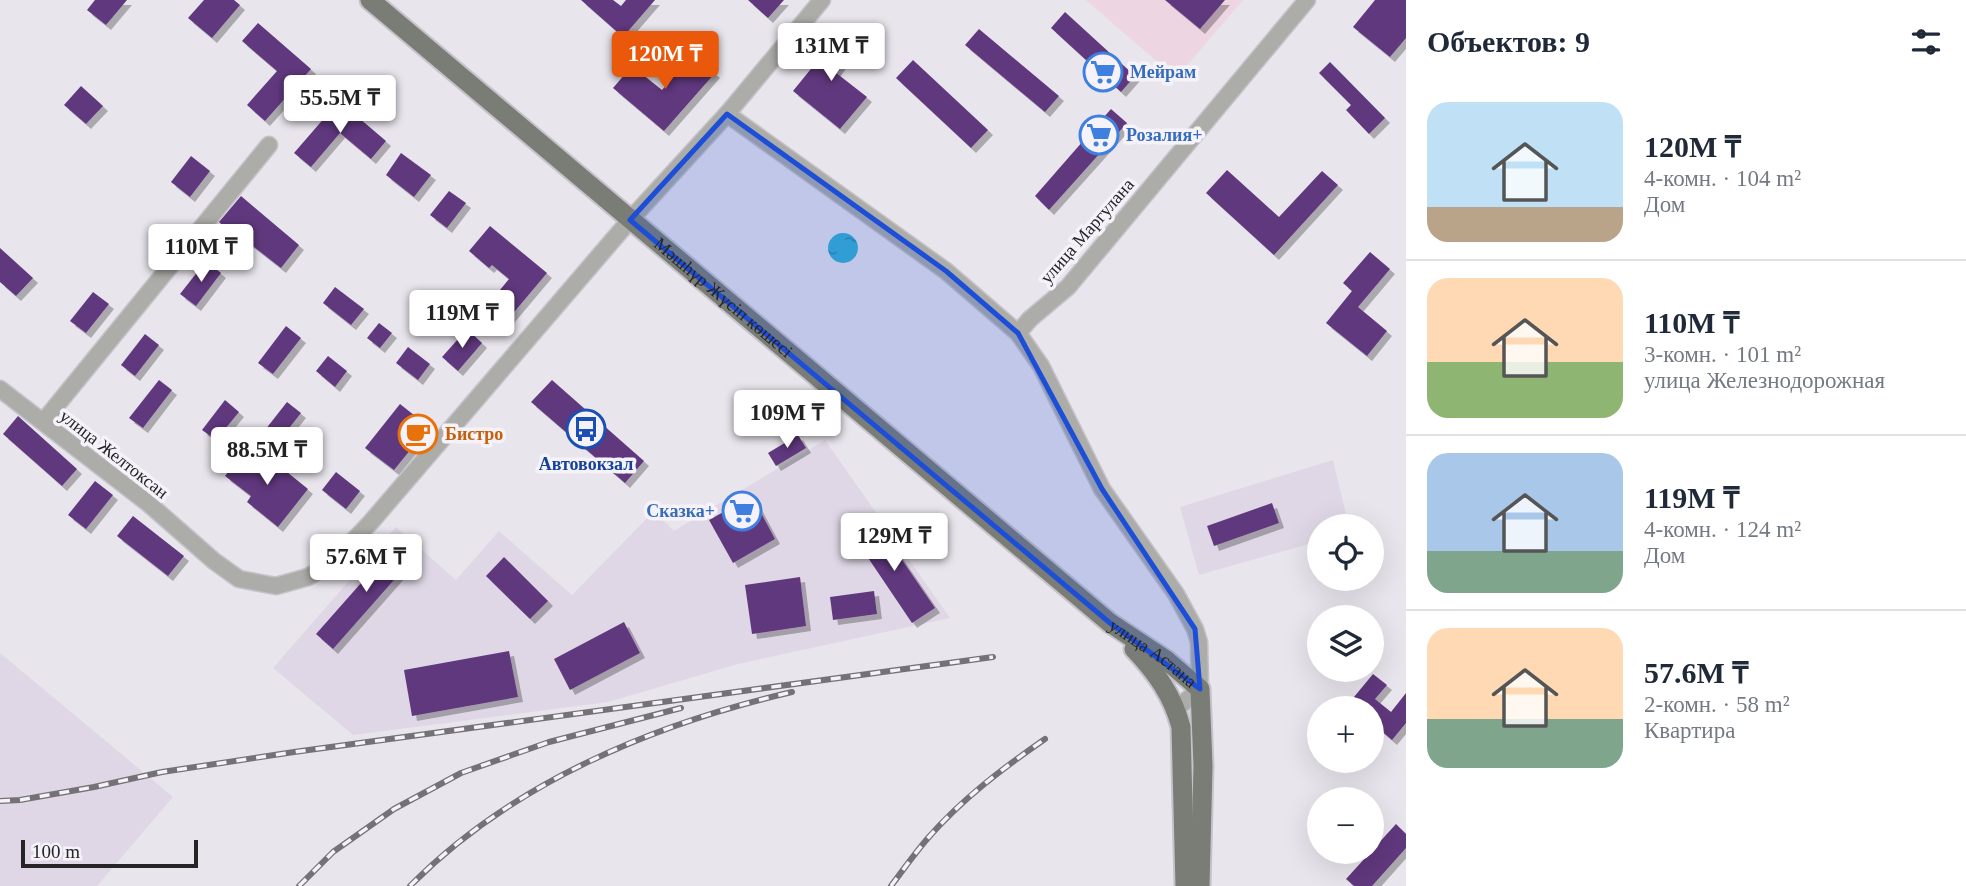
<!DOCTYPE html>
<html lang="ru">
<head>
<meta charset="utf-8">
<style>
	:root { --surface:#fff; --page:#f6f6f7; --text:#1f2937; --muted:#747a83; --line:#e0e1e3; --accent:#ea580c }
	body { margin:0; font-family:"Times New Roman",serif; background:var(--page); color:var(--text); height:100vh; display:flex; flex-direction:column; font-size:26px; white-space:nowrap }
	* { box-sizing:border-box; margin:0 }
	p { font-size:23px; color:var(--muted) }
	.icon { flex:none; width:38px; height:38px; fill:none; stroke:currentColor; stroke-width:2; stroke-linecap:round; stroke-linejoin:round }
	.map { position:relative; flex:1; overflow:hidden }
	.side { display:flex; flex-direction:column; background:var(--surface); width:560px }
	.side>* { flex:none }
	.buttons { position:absolute; left:1307px; top:514px; display:grid; gap:14px }
	.buttons a { display:grid; place-items:center; width:77px; height:77px; border-radius:50%; background:var(--surface); box-shadow:0 7px 28px #0002; font-size:35px }
	.scale { position:absolute; left:21px; bottom:18px; width:177px; box-sizing:border-box; padding-left:7px; border:4px solid #262427; border-top:0; font-size:19px; line-height:24px; white-space:nowrap; color:#262427; -webkit-text-stroke:5px #f6f2fa; paint-order:stroke }
	.price { position:absolute; translate:-50% -60px; padding:0 16px; border-radius:7px; background:#fff; color:#222; font-size:23px; line-height:46px; filter:drop-shadow(0 2px 4px #0008) }
	.price::after { content:''; position:absolute; left:50%; top:42px; width:21px; height:16px; margin-left:-10px; background:inherit; clip-path:polygon(0 0,100% 0,50% 100%) }
	.price.active { background:var(--accent); color:#fff }
	ul { padding:0; list-style:none }
	li { display:flex; align-items:center; gap:21px; height:175px; padding:0 21px }
	li+li { border-top:2px solid var(--line) }
	li span { display:grid; place-items:center; flex:none; width:196px; height:140px; border-radius:21px; color:#555 }
	li>.icon { margin-inline-start:auto }
	span .icon { width:84px; height:84px; fill:#fffc; stroke-width:1 }
	li b { font-size:30px }
	h2 { display:flex; justify-content:space-between; align-items:center; height:84px; padding:0 21px; font-size:30px }
	main { display:flex; flex:1; min-height:0 }
	.map>svg:first-child { display:block }
</style>
</head>
<body>
<main>
<div class="map">
<svg width="1406" height="886" viewBox="0 0 1406 886">
	<defs>
		<pattern id="water-ripples" width="26" height="14" patternUnits="userSpaceOnUse" patternTransform="scale(1.75)"><rect width="26" height="14" fill="#35b1d4"/><path d="M2 4q2-2 4 0t4 0M15 11q2-2 4 0t4 0" fill="none" stroke="#2d90ac"/></pattern>
		<filter id="shadow"><feDropShadow dx="5" dy="5" stdDeviation="0" flood-color="#0004"/></filter>
	</defs>
	<rect width="100%" height="100%" fill="#e9e5ed"/>
	<!-- commercial -->
	<polygon fill="#edd6e2" points="1086,0 1243,0 1176,78"/>
	<!-- built -->
	<g fill="#dfd7e6">
		<polygon points="825,440 950,618 738,664 608,702 353,735 273,668 396,527 456,580 499,531 572,595 654,511 674,531"/>
		<polygon points="1333,460 1349,527 1320,527 1319,541 1199,575 1180,507"/>
		<polygon points="0,653 173,797 97,886 0,886"/>
	</g>
	<!-- water -->
	<circle fill="url(#water-ripples)" cx="843" cy="248" r="15"/>
	<!-- building -->
	<g fill="#60397e" filter="url(#shadow)">
		<polygon points="95,0 127,0 106,25 87,10"/>
		<polygon points="204,0 234,0 240,5 212,38 188,18"/>
		<polygon points="581,0 613,0 621,6 626,0 655,0 623,37"/>
		<polygon points="748,0 784,0 768,18"/>
		<polygon points="1165,0 1225,0 1200,29"/>
		<polygon points="1375,0 1406,0 1406,38 1390,57 1353,27"/>
		<polygon points="1065,12 1135,76 1121,92 1051,28"/>
		<polygon points="258,23 311,69 265,121 247,105 277,71 242,41"/>
		<polygon points="831,29 854,46 835,72 867,97 840,129 793,91 823,54 816,49"/>
		<polygon points="979,29 1059,96 1045,112 965,45"/>
		<polygon points="693,54 715,73 664,131 613,88 632,66 662,90"/>
		<polygon points="913,60 988,130 971,148 896,78"/>
		<polygon points="1330,62 1385,118 1369,134 1346,110 1351,105 1319,73"/>
		<polygon points="81,86 103,106 86,124 64,105"/>
		<polygon points="339,101 386,141 371,159 340,133 311,167 294,153"/>
		<polygon points="1111,109 1127,123 1049,210 1035,196"/>
		<polygon points="401,153 431,175 414,197 386,175"/>
		<polygon points="191,156 210,171 190,197 171,182"/>
		<polygon points="1227,170 1279,217 1322,171 1338,185 1274,255 1206,193"/>
		<polygon points="449,191 466,203 447,228 430,215"/>
		<polygon points="241,196 299,245 281,268 249,243 246,246 219,222"/>
		<polygon points="490,226 547,273 500,329 476,310 491,292 495,296 509,279 492,265 489,268 469,251"/>
		<polygon points="0,248 33,278 16,296 0,282"/>
		<polygon points="1370,252 1390,269 1358,307 1387,331 1367,356 1326,323 1352,291 1343,283"/>
		<polygon points="206,261 221,273 196,306 180,294"/>
		<polygon points="335,287 364,309 351,325 323,303"/>
		<polygon points="93,292 109,304 86,333 70,321"/>
		<polygon points="379,323 392,333 380,348 367,338"/>
		<polygon points="286,326 301,338 273,374 258,363"/>
		<polygon points="467,329 482,343 458,371 442,357"/>
		<polygon points="145,334 159,345 135,376 121,365"/>
		<polygon points="408,347 430,364 418,380 396,363"/>
		<polygon points="328,356 347,371 335,387 316,371"/>
		<polygon points="159,380 172,390 143,428 129,418"/>
		<polygon points="552,380 644,461 625,483 531,402"/>
		<polygon points="225,400 239,412 216,440 202,430"/>
		<polygon points="287,402 301,413 279,441 265,430"/>
		<polygon points="400,404 429,427 394,470 365,448"/>
		<polygon points="18,416 77,469 62,486 3,434"/>
		<polygon points="798,435 806,448 776,466 768,453"/>
		<polygon points="246,449 272,469 277,464 308,489 278,527 247,502 251,496 225,476"/>
		<polygon points="336,472 360,491 346,509 322,490"/>
		<polygon points="95,481 113,495 86,529 68,515"/>
		<polygon points="752,496 775,539 733,563 709,520"/>
		<polygon points="1272,503 1279,523 1214,546 1207,526"/>
		<polygon points="133,516 184,556 168,576 117,536"/>
		<polygon points="876,522 935,608 912,623 854,537"/>
		<polygon points="399,540 416,555 333,649 316,634"/>
		<polygon points="504,557 548,601 530,619 486,576"/>
		<polygon points="800,577 806,626 752,634 745,585"/>
		<polygon points="874,591 877,614 833,620 830,597"/>
		<polygon points="624,622 640,653 570,690 554,659"/>
		<polygon points="509,651 518,697 412,716 404,670"/>
		<polygon points="1373,674 1387,685 1375,699 1391,712 1406,693 1406,723 1392,740 1372,723 1372,709 1355,709 1349,703"/>
		<polygon points="1396,824 1406,834 1406,848 1372,886 1354,886 1346,879"/>
	</g>
	<g fill="none" stroke-linecap="round" stroke-linejoin="round">
		<defs>
			<g id="minor">
				<polyline points="727,114 946,271 1018,333 1030,319 1068,287 1307,0"/>
				<polyline points="1018,333 1041,366 1102,489 1176,594 1195,629 1199,642 1200,689 1176,709"/>
				<polyline points="0,389 149,504 214,561 239,579 276,586 308,577 333,562 371,522 630,220 727,114 822,0"/>
				<polyline points="43,422 269,145"/>
			</g>
			<g id="major">
				<path id="s1" d="M 370,0 L 1110,623 L 1166,660 L 1200,689 L 1203,766 L 1200,886"/>
				<path d="M 1134,649 C 1156,672 1173,696 1181,727 L 1185,886"/>
			</g>
		</defs>
		<!-- minor casing -->
		<use href="#minor" stroke="#c6c2c9" stroke-width="19"/>
		<!-- major casing -->
		<use href="#major" stroke="#c6c2c9" stroke-width="23"/>
		<!-- minor -->
		<use href="#minor" stroke="#acada9" stroke-width="16"/>
		<!-- major -->
		<use href="#major" stroke="#7a7c76" stroke-width="19"/>
		<defs>
			<g id="rail">
				<polyline points="0,801 20,800 94,787 162,772 294,752 993,657"/>
				<polyline points="299,886 333,852 394,809 461,773 549,742 681,708"/>
				<path d="M 410,886 C 512,783 653,724 792,692"/>
				<path d="M 891,886 C 903,870 915,853 928,838 C 962,799 1003,768 1045,739"/>
			</g>
		</defs>
		<!-- rail casing -->
		<use href="#rail" stroke="#747277" stroke-width="6"/>
		<!-- rail -->
		<use href="#rail" stroke="#f6f2fa" stroke-width="3.5" stroke-dasharray="10" stroke-linecap="butt"/>
	</g>
	<!-- marked area -->
	<path fill="#1d4ed8" fill-opacity="0.2" stroke="#1d4ed8" stroke-width="5" stroke-linejoin="round" d="M 727,114 L 946,271 L 1018,333 L 1102,489 L 1195,629 L 1200,689 L 1110,623 L 630,220 Z"/>
	<!-- icons -->
	<defs>
		<symbol id="supermarket-ring" viewBox="-11 -11 22 22"><circle r="9.5" fill="#f6f2fa" stroke="#3f7fe0" stroke-width="1.5"/><path d="M-6-5.5h2.5l.6 2H6L4.5 2H-2.5L-4.4-4H-6ZM-1.5 3.2a1.3 1.3 0 1 0 .1 0ZM3 3.2a1.3 1.3 0 1 0 .1 0Z" fill="#3f7fe0"/></symbol>
		<symbol id="bus-ring" viewBox="-11 -11 22 22"><circle r="9.5" fill="#f6f2fa" stroke="#1a4fb4" stroke-width="1.5"/><path d="M-5-6H5V4H4V6H2V4H-2V6H-4V4H-5ZM-3.5-4V0h7V-4ZM-3.5 1.2v1.5H-2V1.2ZM2 1.2v1.5H3.5V1.2Z" fill="#1a4fb4"/></symbol>
		<symbol id="cafe-ring" viewBox="-11 -11 22 22"><circle r="9.5" fill="#f6f2fa" stroke="#e8710a" stroke-width="1.5"/><path d="M-5.5-4.5H6V0H3Q3 3.5 0 3.5H-2.5Q-5.5 3.5-5.5 0ZM3-3.2v2h1.7v-2ZM-6 4.5H4V6H-6Z" fill="#e8710a"/></symbol>
	</defs>
	<g fill-rule="evenodd">
		<use href="#supermarket-ring" x="1081" y="50" width="44" height="44"/>
		<use href="#supermarket-ring" x="1077" y="113" width="44" height="44"/>
		<use href="#bus-ring" x="564" y="407" width="44" height="44"/>
		<use href="#cafe-ring" x="396" y="412" width="44" height="44"/>
		<use href="#supermarket-ring" x="720" y="489" width="44" height="44"/>
	</g>
	<g text-anchor="middle" stroke-width="7" stroke-linejoin="round" paint-order="stroke">
		<!-- shop labels -->
		<g font-size="18" font-weight="bold" fill="#366cbe" stroke="#f6f2fa" text-anchor="start">
			<text x="1130" y="78">Мейрам</text>
			<text x="1126" y="141">Розалия+</text>
			<text x="715" y="517" text-anchor="end">Сказка+</text>
		</g>
		<!-- street labels -->
		<g font-size="18" fill="#262427" stroke="#f6f2fa">
			<text transform="translate(1087 231) rotate(-49)" y="6">улица Маргулана</text>
			<text dy="6" stroke="none"><textPath href="#s1" startOffset="462">Мәшһүр Жүсіп көшесі</textPath></text>
			<text transform="translate(114 454) rotate(38)" y="6">улица Желтоксан</text>
			<text dy="6" stroke="none"><textPath href="#s1" startOffset="1020">улица Астана</textPath></text>
		</g>
		<!-- food labels -->
		<g font-size="18" font-weight="bold" fill="#c56008" stroke="#f6f2fa" text-anchor="start">
			<text x="445" y="440">Бистро</text>
		</g>
		<!-- transit labels -->
		<g font-size="18" font-weight="bold" fill="#164399" stroke="#f6f2fa">
			<text x="586" y="470">Автовокзал</text>
		</g>
	</g>
</svg>
<div class="buttons">
<a><svg class="icon" aria-label="locate" viewBox="0 0 24 24"><circle cx="12" cy="12" r="6"/><path d="M12 2v4M12 18v4M2 12h4M18 12h4"/></svg></a>
<a><svg class="icon" aria-label="layers" viewBox="0 0 24 24"><path d="M12 4l9 5-9 5-9-5zM3 14l9 5 9-5"/></svg></a>
<a>+</a>
<a>−</a>
</div>
<div class="scale">100 m</div>
<b class="price" style="left:831px;top:83px">131M ₸</b>
<b class="price active" style="left:665px;top:91px">120M ₸</b>
<b class="price" style="left:340px;top:135px">55.5M ₸</b>
<b class="price" style="left:201px;top:284px">110M ₸</b>
<b class="price" style="left:462px;top:350px">119M ₸</b>
<b class="price" style="left:787px;top:450px">109M ₸</b>
<b class="price" style="left:267px;top:487px">88.5M ₸</b>
<b class="price" style="left:894px;top:573px">129M ₸</b>
<b class="price" style="left:366px;top:594px">57.6M ₸</b>
</div>
<section class="side">
<h2>Объектов: 9<svg class="icon" aria-label="filters" viewBox="0 0 24 24"><path d="M4 7h16M4 17h16"/><circle cx="9" cy="7" r="2"/><circle cx="15" cy="17" r="2"/></svg></h2>
<ul>
<li><span style="background:linear-gradient(#bfe0f5 75%,#b9a48a 0)"><svg class="icon" aria-label="home" viewBox="0 0 24 24"><path d="M3 11l9-7 9 7M6 9v11h12V9"/></svg></span><div><b>120M ₸</b><p>4-комн. · 104 m²</p><p>Дом</p></div></li>
<li><span style="background:linear-gradient(#ffd9b3 60%,#8fb573 0)"><svg class="icon" aria-label="home" viewBox="0 0 24 24"><path d="M3 11l9-7 9 7M6 9v11h12V9"/></svg></span><div><b>110M ₸</b><p>3-комн. · 101 m²</p><p>улица Железнодорожная</p></div></li>
<li><span style="background:linear-gradient(#a9c7e8 70%,#7fa58c 0)"><svg class="icon" aria-label="home" viewBox="0 0 24 24"><path d="M3 11l9-7 9 7M6 9v11h12V9"/></svg></span><div><b>119M ₸</b><p>4-комн. · 124 m²</p><p>Дом</p></div></li>
<li><span style="background:linear-gradient(#ffd9b3 65%,#7fa58c 0)"><svg class="icon" aria-label="home" viewBox="0 0 24 24"><path d="M3 11l9-7 9 7M6 9v11h12V9"/></svg></span><div><b>57.6M ₸</b><p>2-комн. · 58 m²</p><p>Квартира</p></div></li>
</ul>
</section>
</main>
</body>
</html>
